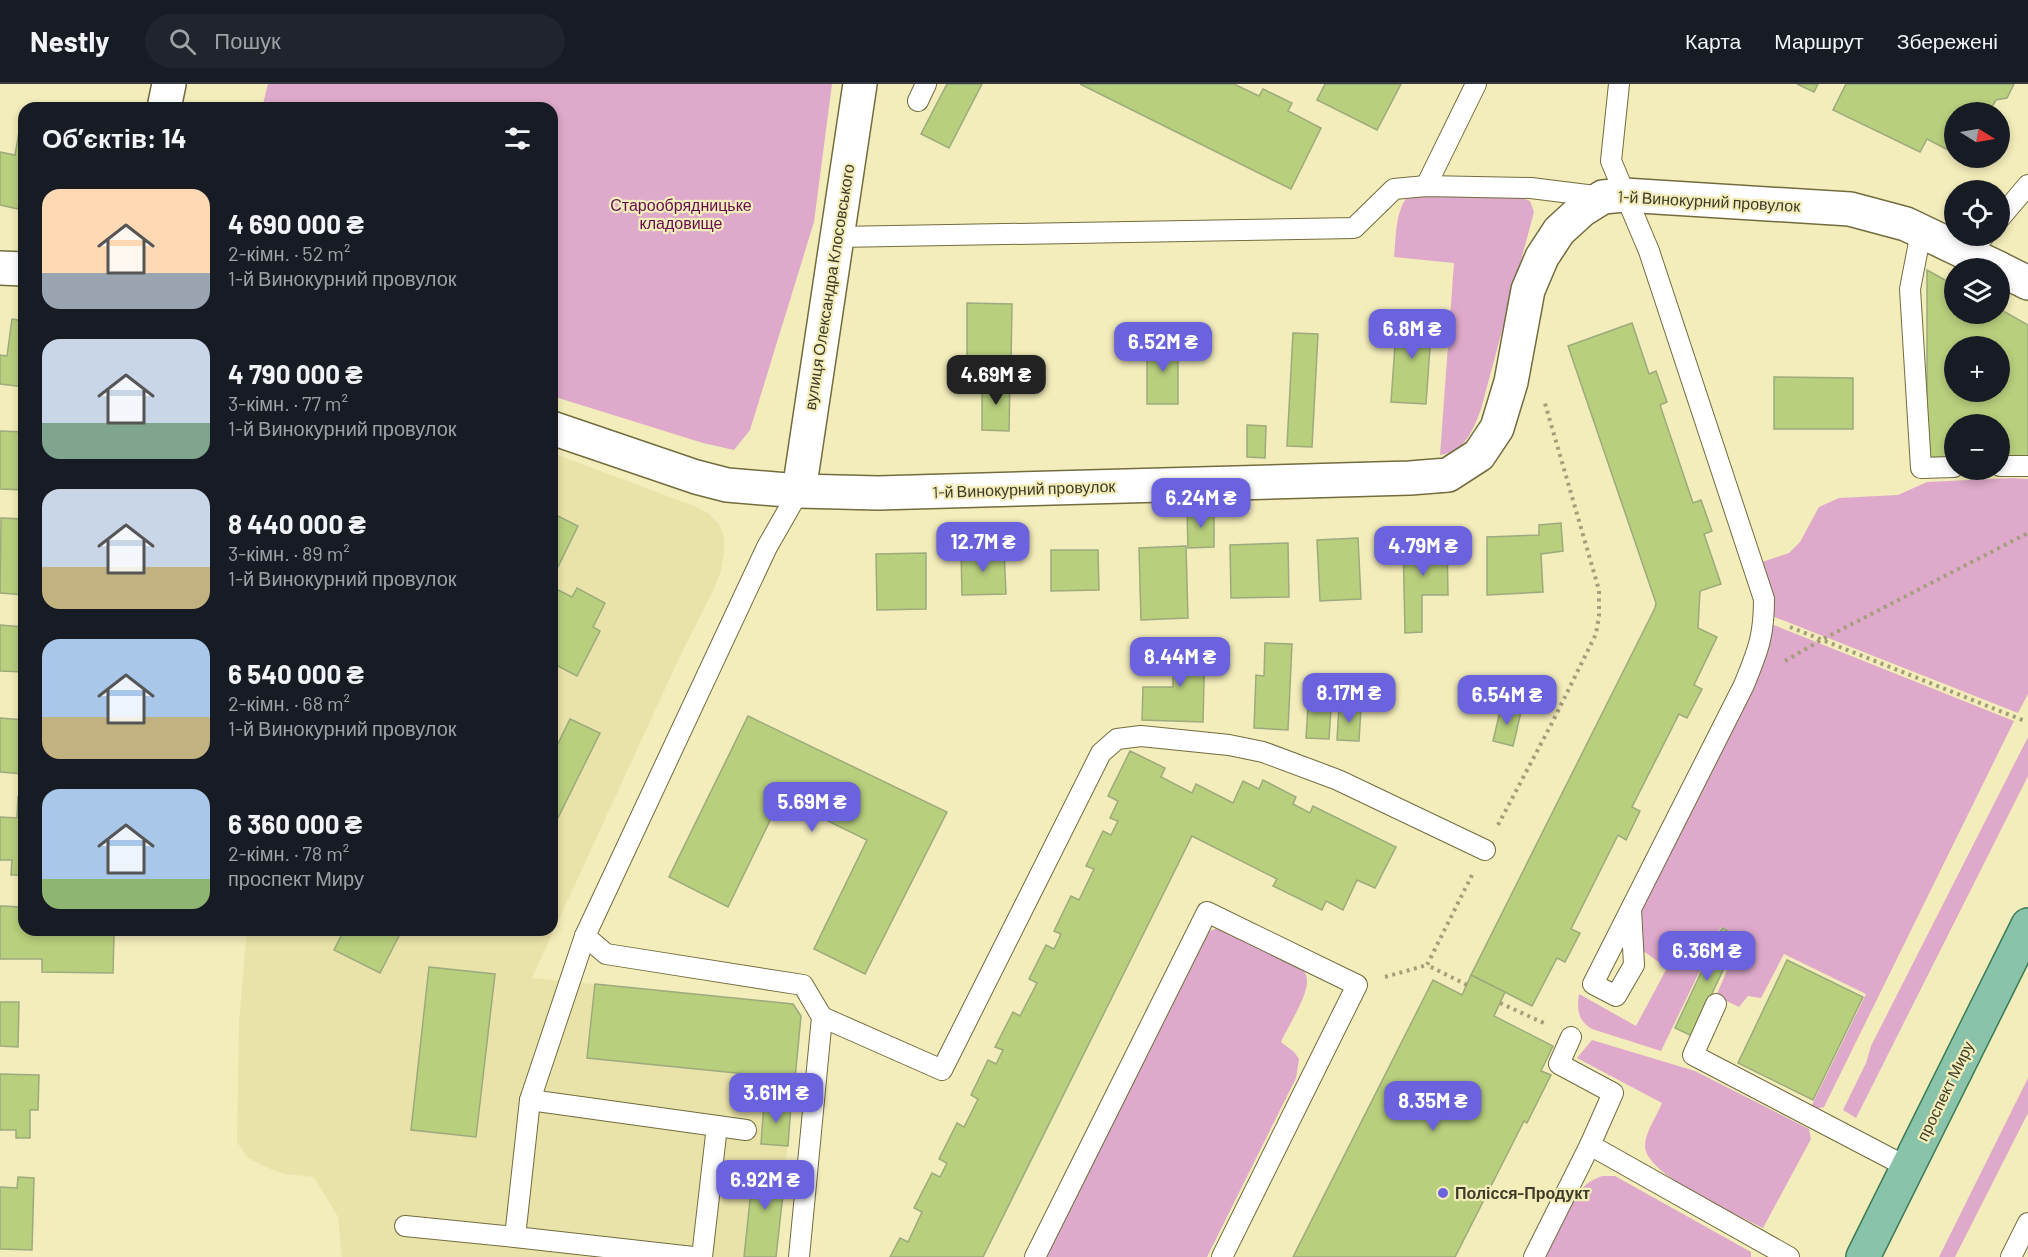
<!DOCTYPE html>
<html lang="uk">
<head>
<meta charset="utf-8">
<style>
	:root { --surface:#171b24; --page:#20242c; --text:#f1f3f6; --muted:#9ea1a6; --line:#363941; --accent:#6a63dd }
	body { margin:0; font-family:Barlow,sans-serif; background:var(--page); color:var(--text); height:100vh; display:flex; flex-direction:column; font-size:22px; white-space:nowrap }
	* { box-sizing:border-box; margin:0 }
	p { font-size:20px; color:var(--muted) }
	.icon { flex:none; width:33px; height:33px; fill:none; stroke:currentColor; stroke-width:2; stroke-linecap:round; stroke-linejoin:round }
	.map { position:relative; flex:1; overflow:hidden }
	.sheet { position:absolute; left:18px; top:18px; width:540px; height:834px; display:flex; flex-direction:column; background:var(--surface); border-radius:18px; box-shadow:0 3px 9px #0003 }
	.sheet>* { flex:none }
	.needle { width:39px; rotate:101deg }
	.buttons { position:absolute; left:1944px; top:18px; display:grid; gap:12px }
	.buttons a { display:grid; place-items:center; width:66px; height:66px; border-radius:50%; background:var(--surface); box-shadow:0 3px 9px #0003; font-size:30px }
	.price { position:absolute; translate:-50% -51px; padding:0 14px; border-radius:12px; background:var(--accent); color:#fff; font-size:20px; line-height:39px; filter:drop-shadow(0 2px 3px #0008) }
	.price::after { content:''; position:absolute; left:50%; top:36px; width:18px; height:14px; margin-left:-9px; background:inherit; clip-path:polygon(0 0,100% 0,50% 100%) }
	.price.on { background:#222; color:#fff }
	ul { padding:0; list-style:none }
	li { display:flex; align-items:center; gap:18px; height:150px; padding:0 24px }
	li span { display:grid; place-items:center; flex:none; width:168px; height:120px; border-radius:18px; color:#555 }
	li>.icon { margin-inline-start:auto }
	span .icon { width:72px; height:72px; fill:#fffc; stroke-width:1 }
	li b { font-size:26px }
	h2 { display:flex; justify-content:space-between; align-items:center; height:72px; padding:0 24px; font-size:26px }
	header { display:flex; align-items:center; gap:36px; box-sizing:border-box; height:84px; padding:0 30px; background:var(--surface); border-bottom:2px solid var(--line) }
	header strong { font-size:28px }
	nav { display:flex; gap:33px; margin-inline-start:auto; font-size:21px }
	.search { width:420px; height:54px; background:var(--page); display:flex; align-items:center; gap:15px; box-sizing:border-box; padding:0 21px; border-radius:33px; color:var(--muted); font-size:22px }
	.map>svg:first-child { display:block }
</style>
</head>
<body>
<header>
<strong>Nestly</strong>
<div class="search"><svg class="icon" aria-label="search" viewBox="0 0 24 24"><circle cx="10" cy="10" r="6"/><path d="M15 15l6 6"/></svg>Пошук</div>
<nav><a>Карта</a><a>Маршрут</a><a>Збережені</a></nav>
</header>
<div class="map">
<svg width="2028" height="1173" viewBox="0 0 2028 1173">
	<rect width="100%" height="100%" fill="#f3edbb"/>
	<!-- built -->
	<polygon fill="#eae3a9" points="552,369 694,422 708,429 719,440 724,452 724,470 721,487 712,509 681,570 532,894 793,920 801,932 776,1173 342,1173 338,1133 314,1093 284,1090 266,1083 248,1074 237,1058 239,937 247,846 552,846"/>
	<!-- green -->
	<g fill="#dea9ca">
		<polygon points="268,0 832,0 814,138 750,346 734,366 703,359 552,312 552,24 262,24"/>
		<path d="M 1414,110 L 1523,114 L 1530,117 L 1534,128 L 1481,325 C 1473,346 1465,368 1440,371 L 1454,179 L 1394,173 C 1396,157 1395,114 1414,110 Z"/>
		<polygon points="2012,394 2028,395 2028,610 2018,629 1772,532 1770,507 1762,478 1789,469 1800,458 1819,423 1839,414 1898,411 1927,398"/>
		<path d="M 1771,540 L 2014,637 L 1824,1023 L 1816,1025 L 1811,1023 L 1866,910 L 1784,870 L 1761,914 L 1748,912 L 1739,923 L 1716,912 L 1742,852 L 1721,843 L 1661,967 L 1592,945 C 1577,936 1577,925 1579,910 L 1636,942 L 1667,884 L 1642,866 L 1641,828 L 1765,572 Z"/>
		<polygon points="2028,653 2028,692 1856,1034 1843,1026 1866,979 1871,962"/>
		<path d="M 1217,844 L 1226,846 L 1298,880 C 1302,885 1307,889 1307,896 C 1308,912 1288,942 1281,958 L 1294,968 L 1299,975 L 1296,994 L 1207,1173 L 1046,1173 L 1203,855 L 1210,847 Z"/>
		<path d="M 1592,956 L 1695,987 L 1809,1045 L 1811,1055 L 1763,1144 C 1738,1131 1645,1091 1645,1062 C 1645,1048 1657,1032 1662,1019 L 1577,974 Z"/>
		<polygon points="2028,994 2028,1029 1955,1173 1939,1173"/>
		<path d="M 1602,1092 L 1615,1092 L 1751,1168 L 1751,1173 L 1545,1173 C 1555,1153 1568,1120 1582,1105 C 1587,1098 1595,1095 1602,1092 Z"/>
	</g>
	<!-- building -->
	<g fill="#b8cf7d" stroke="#9daa7d" stroke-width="1.5" fill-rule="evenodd">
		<polygon points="947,0 982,0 949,64 921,50"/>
		<polygon points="1080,0 1234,0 1259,12 1263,5 1292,19 1288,27 1321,44 1291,105"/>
		<polygon points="1325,0 1401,0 1377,46 1317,16"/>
		<polygon points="1797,0 1818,0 1814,8"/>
		<polygon points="1846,0 2014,0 2007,14 1996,16 1989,28 1954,28 1954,54 1948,66 1927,55 1920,68 1833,26"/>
		<polygon points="22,31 24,31 24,95 18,125 0,121 0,68 15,71"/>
		<path d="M 1927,186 L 1954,201 L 1954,230 L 2000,230 L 2000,225 L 2028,241 L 2028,373 L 2000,373 L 2000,340 L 1954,340 L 1954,373 L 1927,373 ZM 1954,262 L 2000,262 L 2000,308 L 1954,308 Z"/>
		<polygon points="967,219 1012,220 1011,281 967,280"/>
		<polygon points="1397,233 1432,235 1426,320 1391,318"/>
		<polygon points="12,235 24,237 24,303 0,300 0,271 7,272"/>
		<polygon points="1632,239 1649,290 1656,287 1667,318 1660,321 1693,419 1701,416 1712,447 1704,450 1721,500 1700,507 1698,544 1717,553 1694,601 1702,605 1687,634 1679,630 1632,723 1640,727 1626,756 1618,751 1571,845 1580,849 1565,878 1557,874 1532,922 1471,891 1655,524 1656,519 1568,262"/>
		<polygon points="1293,249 1318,250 1312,363 1287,362"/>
		<rect x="1147" y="259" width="31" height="61"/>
		<polygon points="1774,293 1853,294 1853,345 1774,345"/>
		<polygon points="982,297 1010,297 1009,347 982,346"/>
		<polygon points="1247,341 1266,342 1265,374 1247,373"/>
		<polygon points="0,347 24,348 24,406 0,405"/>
		<polygon points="1187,426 1214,426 1214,463 1188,464"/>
		<polygon points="552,429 578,442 552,495"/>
		<polygon points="1,434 24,435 24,511 0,509"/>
		<polygon points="1561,439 1563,467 1541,470 1543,508 1487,511 1487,453 1539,451 1539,441"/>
		<polygon points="1358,454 1361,515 1320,517 1317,456"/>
		<polygon points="1447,455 1448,511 1422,511 1422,548 1405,549 1403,456"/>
		<polygon points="1288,459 1289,513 1231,514 1230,461"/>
		<polygon points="1186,462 1188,534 1141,536 1139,464"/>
		<polygon points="1004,466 1006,510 962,511 961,467"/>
		<polygon points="1051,466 1098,466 1099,506 1051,507"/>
		<polygon points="926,469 926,525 877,526 876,470"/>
		<polygon points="552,503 572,513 577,504 605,519 593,543 600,547 577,592 552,579"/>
		<polygon points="0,541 24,543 24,588 0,587"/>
		<polygon points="1174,556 1205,557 1203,638 1142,636 1143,603 1173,603"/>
		<polygon points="1265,559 1292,560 1288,646 1254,644 1256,591 1264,592"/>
		<polygon points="1308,622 1331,624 1329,655 1306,654"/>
		<polygon points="1339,622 1361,623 1359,657 1337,656"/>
		<polygon points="1501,623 1521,628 1513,662 1493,657"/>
		<polygon points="748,632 947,728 865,890 814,865 867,756 781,714 728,823 669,793"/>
		<polygon points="0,634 24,636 24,690 0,688"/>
		<polygon points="570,635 600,649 552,746 552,672"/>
		<polygon points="1130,667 1165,684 1161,693 1192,709 1196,700 1233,719 1243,697 1259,705 1263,696 1296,713 1293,720 1310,729 1313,722 1396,763 1375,804 1357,796 1343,826 1326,817 1322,826 1273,802 1277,795 1192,752 983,1173 890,1173 900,1154 908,1158 922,1128 914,1124 932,1089 940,1093 947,1079 939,1075 957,1039 964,1043 978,1015 971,1011 988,976 996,980 1003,966 995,963 1013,928 1020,932 1037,899 1029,895 1046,861 1054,865 1061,850 1054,847 1071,812 1079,816 1094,785 1086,782 1103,747 1111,751 1118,737 1110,734 1118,717 1108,712"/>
		<polygon points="18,713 24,714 24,791 11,791 12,776 0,776 0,733 17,734"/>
		<polygon points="0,822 24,823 24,846 46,846 46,849 114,851 113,889 42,888 42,875 0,875"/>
		<polygon points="1722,844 1739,852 1692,952 1675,944"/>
		<polygon points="344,846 402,846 380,889 334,866"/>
		<polygon points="1787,876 1863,913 1813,1016 1738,979"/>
		<polygon points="429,883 495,890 476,1053 411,1046"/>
		<polygon points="1471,891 1505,908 1494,932 1553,962 1541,987 1551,991 1527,1039 1524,1037 1455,1173 1293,1173 1433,896 1462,911"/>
		<polygon points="595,900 793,920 801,932 795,995 587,974"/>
		<polygon points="0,918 19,918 18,963 0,962"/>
		<polygon points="0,990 39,991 38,1026 30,1026 30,1054 16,1054 16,1046 0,1046"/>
		<polygon points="764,1019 791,1021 788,1062 761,1060"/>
		<polygon points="754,1079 786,1083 776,1173 744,1173"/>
		<polygon points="18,1093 34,1094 32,1166 0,1165 0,1103 17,1104"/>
	</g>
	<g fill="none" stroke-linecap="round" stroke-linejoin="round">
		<defs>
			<g id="service">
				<path d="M 1619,0 L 1611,77 L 1649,167 L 1764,515 C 1764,553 1758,566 1744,601 L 1593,900 L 1616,912 L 1634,881 L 1631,825"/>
				<polyline points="918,17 926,0"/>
				<polyline points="1426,102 1476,0"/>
				<polyline points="2000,134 2028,101"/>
				<polyline points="1921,148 1910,205 1921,384 1954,383"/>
				<polyline points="837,153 1354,144 1394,105 1426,102 1531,104 1603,113"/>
				<polyline points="1968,170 1984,152"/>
				<polyline points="2000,382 2028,382"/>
				<polyline points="585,852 606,870 803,901 822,933 799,1173"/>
				<polyline points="1716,920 1693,971 1907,1083"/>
				<polyline points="822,933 942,986 1101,669 1117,655 1141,652 1229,661 1263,668 1338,696 1485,766"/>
				<polyline points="530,1016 515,1153 693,1173"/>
				<polyline points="746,1046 530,1016 585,852 767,463 799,407"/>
				<polyline points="1590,1061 1789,1173"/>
				<polyline points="405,1142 515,1153"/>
				<polyline points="702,1173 717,1042"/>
				<polyline points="1035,1173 1207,828 1357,901 1222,1173"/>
				<polyline points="1534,1173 1590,1061 1613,1009 1559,980 1571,953"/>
				<polyline points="2011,1173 2028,1139"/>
			</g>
			<g id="minor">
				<polyline points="164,24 169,0"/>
				<polyline points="0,184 24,185"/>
				<polyline points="2000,185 2028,199"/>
				<polyline points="552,344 696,393 727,401 799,407 878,409 1410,394 1448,391 1479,371 1497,344 1511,298 1528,206 1542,173 1559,147 1582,126 1603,113 1624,111 1850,125 1906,140 1998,184"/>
				<polyline points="799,407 860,0"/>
			</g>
			<polyline id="primary" points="1863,1173 2028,841"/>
		</defs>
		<!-- service casing -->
		<use href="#service" stroke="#726c3f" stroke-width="22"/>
		<!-- minor casing -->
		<use href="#minor" stroke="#726c3f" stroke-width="36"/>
		<!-- primary casing -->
		<use href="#primary" stroke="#3b7b58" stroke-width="36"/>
		<!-- path -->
		<g stroke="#a39f7a" stroke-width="4" stroke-dasharray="3 4.5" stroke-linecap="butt">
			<polyline points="1790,543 2025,637"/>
			<polyline points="1785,577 1821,556 2028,449"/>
			<polyline points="1498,741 1553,637 1596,550 1599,532 1599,506 1544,316"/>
			<polyline points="1385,893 1427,881"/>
			<polyline points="1467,901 1427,881 1472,791"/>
			<polyline points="1500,919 1546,940"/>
		</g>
		<!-- service -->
		<use href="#service" stroke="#fff" stroke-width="20"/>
		<!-- minor -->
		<use href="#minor" stroke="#fff" stroke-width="33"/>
		<!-- primary -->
		<use href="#primary" stroke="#89c4aa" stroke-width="33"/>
	</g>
	<!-- markers -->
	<circle fill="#6a63dd" stroke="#f3edbb" stroke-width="2" cx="1443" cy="1109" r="6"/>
	<g text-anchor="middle" stroke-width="4.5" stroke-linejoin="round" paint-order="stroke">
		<!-- street labels -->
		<g font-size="16" fill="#3d3b27" stroke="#f3edbb">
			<text transform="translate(1709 117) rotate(3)" y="6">1-й Винокурний провулок</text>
			<text transform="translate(829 203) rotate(-81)" y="6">вулиця Олександра Клосовського</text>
			<text transform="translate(1024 405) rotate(-2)" y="6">1-й Винокурний провулок</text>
			<text transform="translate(1945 1007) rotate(-64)" y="6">проспект Миру</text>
		</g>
		<!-- park labels -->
		<g font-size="16" fill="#670d4f" stroke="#f3edbb">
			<text x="681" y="127">Старообрядницьке<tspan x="681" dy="18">кладовище</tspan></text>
		</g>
		<!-- poi labels -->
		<g font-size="16" font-weight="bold" fill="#3d3b27" stroke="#f3edbb" text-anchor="start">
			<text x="1455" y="1115">Полісся-Продукт</text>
		</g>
	</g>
</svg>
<div class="buttons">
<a><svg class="needle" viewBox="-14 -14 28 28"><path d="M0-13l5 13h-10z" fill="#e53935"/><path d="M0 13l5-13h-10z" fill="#9ea1a6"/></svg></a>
<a><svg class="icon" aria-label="locate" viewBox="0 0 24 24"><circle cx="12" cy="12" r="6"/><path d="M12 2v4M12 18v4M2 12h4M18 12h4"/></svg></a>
<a><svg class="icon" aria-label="layers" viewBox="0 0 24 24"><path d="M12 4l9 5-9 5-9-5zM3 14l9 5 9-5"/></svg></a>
<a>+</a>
<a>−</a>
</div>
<b class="price" style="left:1412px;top:276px">6.8M ₴</b>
<b class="price" style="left:1163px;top:289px">6.52M ₴</b>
<b class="price on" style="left:996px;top:322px">4.69M ₴</b>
<b class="price" style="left:1201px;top:445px">6.24M ₴</b>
<b class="price" style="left:983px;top:489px">12.7M ₴</b>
<b class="price" style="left:1423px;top:493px">4.79M ₴</b>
<b class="price" style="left:1180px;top:604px">8.44M ₴</b>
<b class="price" style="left:1349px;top:640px">8.17M ₴</b>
<b class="price" style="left:1507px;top:642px">6.54M ₴</b>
<b class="price" style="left:812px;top:749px">5.69M ₴</b>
<b class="price" style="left:1707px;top:898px">6.36M ₴</b>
<b class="price" style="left:776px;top:1040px">3.61M ₴</b>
<b class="price" style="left:1433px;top:1048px">8.35M ₴</b>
<b class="price" style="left:765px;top:1127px">6.92M ₴</b>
<section class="sheet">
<h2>Об’єктів: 14<svg class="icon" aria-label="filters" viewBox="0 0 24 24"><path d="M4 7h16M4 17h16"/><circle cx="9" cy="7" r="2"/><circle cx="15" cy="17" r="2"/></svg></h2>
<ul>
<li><span style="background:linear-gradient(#ffd9b3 70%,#9aa5b1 0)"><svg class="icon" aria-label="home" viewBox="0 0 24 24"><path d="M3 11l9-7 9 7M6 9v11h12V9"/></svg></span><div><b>4 690 000 ₴</b><p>2-кімн. · 52 m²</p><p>1-й Винокурний провулок</p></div></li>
<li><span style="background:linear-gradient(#c9d6e8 70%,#7fa58c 0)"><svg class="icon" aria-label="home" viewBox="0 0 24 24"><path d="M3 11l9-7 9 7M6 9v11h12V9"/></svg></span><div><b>4 790 000 ₴</b><p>3-кімн. · 77 m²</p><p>1-й Винокурний провулок</p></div></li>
<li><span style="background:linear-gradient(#c9d6e8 65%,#c2b280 0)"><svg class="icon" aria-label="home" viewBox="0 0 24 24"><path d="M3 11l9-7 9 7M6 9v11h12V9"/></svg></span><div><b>8 440 000 ₴</b><p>3-кімн. · 89 m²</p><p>1-й Винокурний провулок</p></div></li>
<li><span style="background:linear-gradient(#a9c7e8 65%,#c2b280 0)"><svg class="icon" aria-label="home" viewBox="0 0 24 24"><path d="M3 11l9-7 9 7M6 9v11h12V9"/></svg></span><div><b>6 540 000 ₴</b><p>2-кімн. · 68 m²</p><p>1-й Винокурний провулок</p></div></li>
<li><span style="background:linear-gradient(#a9c7e8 75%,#8fb573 0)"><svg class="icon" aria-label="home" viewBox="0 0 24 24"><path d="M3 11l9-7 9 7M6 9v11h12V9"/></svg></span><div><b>6 360 000 ₴</b><p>2-кімн. · 78 m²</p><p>проспект Миру</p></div></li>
</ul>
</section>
</div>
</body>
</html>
